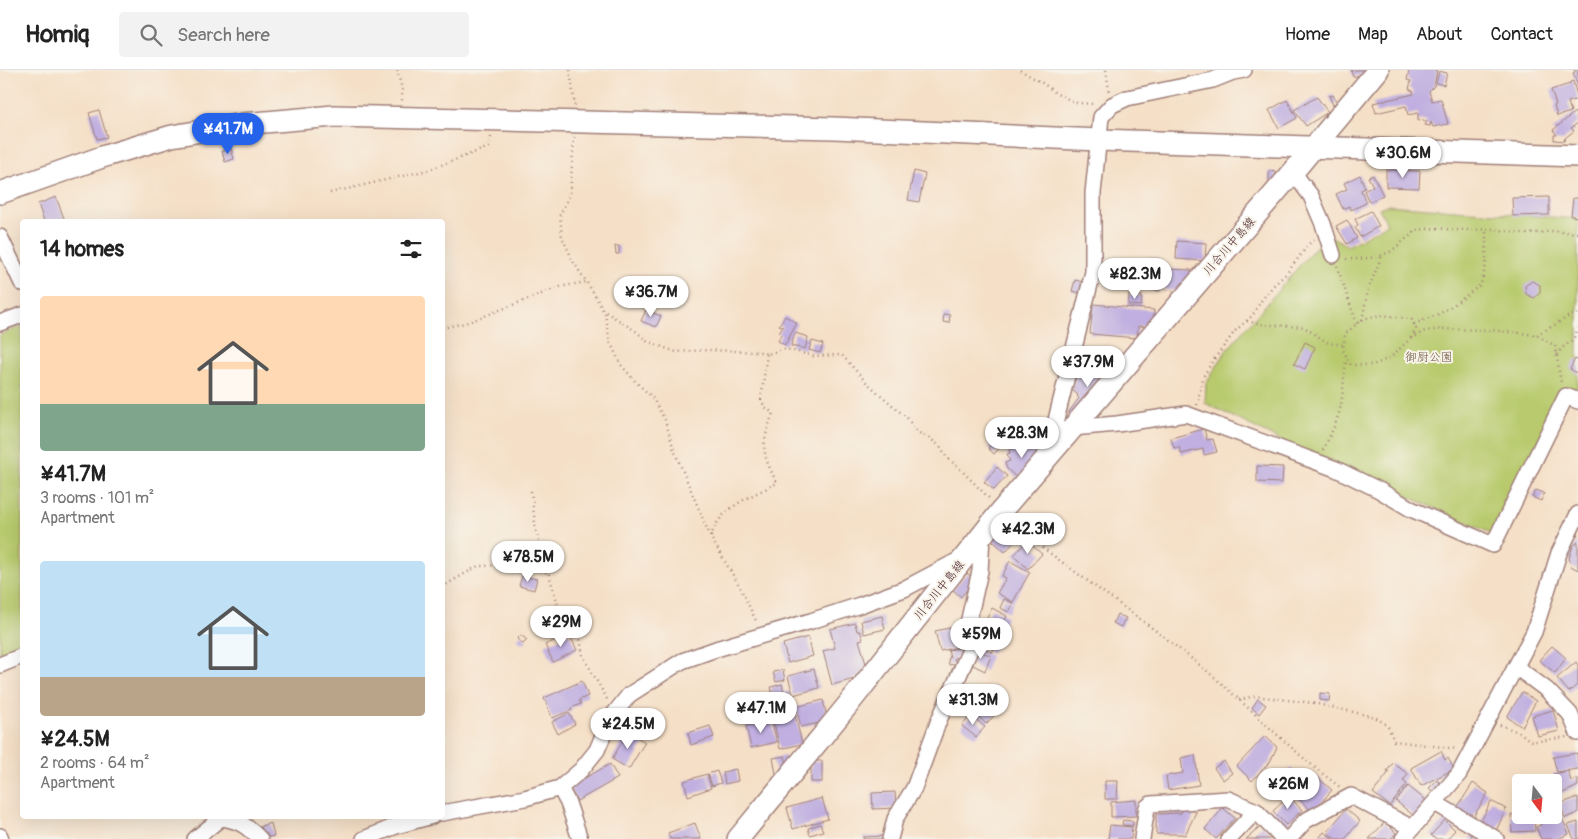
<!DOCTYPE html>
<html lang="en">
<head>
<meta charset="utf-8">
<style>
	:root { --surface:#fff; --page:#f2f2f2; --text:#222; --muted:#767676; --line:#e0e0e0; --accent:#2563eb }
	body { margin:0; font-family:Pangolin,"Klee One",sans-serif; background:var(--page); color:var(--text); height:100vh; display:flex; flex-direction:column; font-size:19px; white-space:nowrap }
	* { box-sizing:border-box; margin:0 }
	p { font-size:16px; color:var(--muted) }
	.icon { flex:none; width:28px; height:28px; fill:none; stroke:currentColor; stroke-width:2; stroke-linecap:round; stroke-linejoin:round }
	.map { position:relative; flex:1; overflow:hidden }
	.side { position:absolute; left:20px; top:149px; width:425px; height:600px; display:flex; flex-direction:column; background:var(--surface); border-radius:5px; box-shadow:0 5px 20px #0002 }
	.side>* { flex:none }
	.needle { width:32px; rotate:164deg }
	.buttons { position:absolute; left:1512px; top:704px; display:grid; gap:10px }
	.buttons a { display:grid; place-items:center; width:50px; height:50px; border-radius:5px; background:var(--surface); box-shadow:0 5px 20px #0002; font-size:25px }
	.price { position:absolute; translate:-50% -42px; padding:0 11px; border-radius:18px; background:#fff; color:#222; font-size:16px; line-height:32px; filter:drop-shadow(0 1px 2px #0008) }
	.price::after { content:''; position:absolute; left:50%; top:30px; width:15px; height:11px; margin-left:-8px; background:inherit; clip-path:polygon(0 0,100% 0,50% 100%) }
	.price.selected { background:var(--accent); color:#fff }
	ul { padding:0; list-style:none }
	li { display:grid; align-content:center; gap:10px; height:265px; padding:0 20px }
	li span { display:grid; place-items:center; height:155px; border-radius:5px; color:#555 }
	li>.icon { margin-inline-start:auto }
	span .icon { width:90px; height:90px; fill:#fffc; stroke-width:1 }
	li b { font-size:21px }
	h2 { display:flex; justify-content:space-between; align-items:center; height:60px; padding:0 20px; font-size:21px }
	header { display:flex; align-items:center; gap:30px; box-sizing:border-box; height:70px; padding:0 25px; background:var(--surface); border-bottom:1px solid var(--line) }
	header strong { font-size:24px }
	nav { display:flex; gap:28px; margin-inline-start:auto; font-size:18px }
	.search { width:350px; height:45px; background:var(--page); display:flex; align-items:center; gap:12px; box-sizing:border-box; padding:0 18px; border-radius:5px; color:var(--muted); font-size:19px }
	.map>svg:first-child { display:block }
</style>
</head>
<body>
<header>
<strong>Homiq</strong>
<div class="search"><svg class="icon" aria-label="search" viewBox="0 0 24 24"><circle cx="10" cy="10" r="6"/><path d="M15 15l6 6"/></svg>Search here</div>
<nav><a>Home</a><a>Map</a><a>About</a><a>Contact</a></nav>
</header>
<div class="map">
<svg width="1578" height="769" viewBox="0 0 1578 769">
	<rect width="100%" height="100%" fill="#f7f3e8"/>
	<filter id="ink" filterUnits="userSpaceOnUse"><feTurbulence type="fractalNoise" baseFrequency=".02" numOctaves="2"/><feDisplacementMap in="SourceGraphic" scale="10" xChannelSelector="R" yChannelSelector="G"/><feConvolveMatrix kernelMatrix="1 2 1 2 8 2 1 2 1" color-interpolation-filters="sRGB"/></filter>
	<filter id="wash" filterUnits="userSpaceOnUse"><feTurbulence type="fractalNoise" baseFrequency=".0096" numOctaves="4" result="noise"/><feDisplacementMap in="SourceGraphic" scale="20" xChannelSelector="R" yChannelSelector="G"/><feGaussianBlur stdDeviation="1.12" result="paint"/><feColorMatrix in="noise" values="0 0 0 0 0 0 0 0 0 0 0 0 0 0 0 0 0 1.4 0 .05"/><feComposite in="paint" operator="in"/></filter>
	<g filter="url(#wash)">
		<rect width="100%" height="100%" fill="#f5dfc6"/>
		<!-- green -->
		<g fill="#b8ca6d" stroke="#81744c">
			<polygon points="1387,135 1578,149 1578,319 1577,321 1564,320 1493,464 1333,393 1300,380 1205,333 1206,314 1226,281 1320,172 1332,167 1348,176 1387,154 1379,138"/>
			<polygon points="22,256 22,575 0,584 0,265"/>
		</g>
		<g id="blocks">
			<!-- building -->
			<g fill="#c0afe0">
				<polygon points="1351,0 1368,0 1366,3 1353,7"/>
				<polygon points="1409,0 1437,0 1434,16 1429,21 1432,31 1441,29 1448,54 1433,57 1431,52 1430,56 1425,55 1427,51 1423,50 1418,51 1418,43 1408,45 1406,36 1376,43 1373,33 1414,24 1413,21 1409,19 1411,11 1407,10"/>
				<polygon points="1574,0 1578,0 1578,16 1573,3 1575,2"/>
				<polygon points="1439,1 1447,3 1444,15 1436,13"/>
				<polygon points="1573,11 1578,29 1568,32 1571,42 1557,46 1554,36 1556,35 1551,20 1570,14 1570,12"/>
				<polygon points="1333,25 1337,33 1333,35 1329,26"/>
				<polygon points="1317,27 1328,42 1306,56 1294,40"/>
				<polygon points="1287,30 1297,48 1279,58 1269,40"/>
				<polygon points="99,40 107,67 97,69 89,43"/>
				<polygon points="1575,42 1578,53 1571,58 1574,61 1565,68 1564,71 1554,70 1554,65 1557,65 1553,60"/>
				<polygon points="231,78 234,89 225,92 222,81"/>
				<polygon points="1386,100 1420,101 1419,118 1386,117"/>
				<polygon points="914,101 925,104 919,132 908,130"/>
				<polygon points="1269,101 1276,102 1276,111 1269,111"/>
				<polygon points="1360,105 1365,118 1361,120 1366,133 1351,140 1349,136 1343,139 1336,124 1347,119 1344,113"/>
				<polygon points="1373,105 1383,125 1369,132 1364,121 1373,116 1368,107"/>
				<polygon points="56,127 65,151 44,151 38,134"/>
				<polygon points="1549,127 1549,145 1513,146 1512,128"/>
				<polygon points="1573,128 1578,128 1578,147 1571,146"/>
				<polygon points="1371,141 1379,156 1360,167 1355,157 1358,155 1355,149"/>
				<polygon points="1347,150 1357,168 1347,174 1336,156"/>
				<polygon points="1177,171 1206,173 1205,191 1176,189"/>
				<polygon points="615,176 619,176 619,184 616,184"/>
				<polygon points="1149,189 1159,189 1158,201 1166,201 1166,199 1191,200 1190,214 1181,221 1165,220 1165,218 1160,218 1160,221 1151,220 1147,212 1150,212 1150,200 1148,200"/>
				<polygon points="1075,210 1087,213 1084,224 1072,221"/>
				<polygon points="1532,211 1540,215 1540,223 1534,228 1526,224 1525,216"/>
				<polygon points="1129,224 1142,226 1141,236 1128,235"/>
				<polygon points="1093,234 1154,240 1153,257 1138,256 1137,268 1090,264"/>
				<polygon points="646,240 661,246 656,257 641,251"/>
				<polygon points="944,244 950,245 949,253 943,252"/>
				<polygon points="785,246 797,253 785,275 778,271 781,265 779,263 783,257 779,255"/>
				<polygon points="795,263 808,267 805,279 791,276"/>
				<polygon points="812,271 823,274 820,283 809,280"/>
				<polygon points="1305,272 1315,277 1305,299 1294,294"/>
				<polygon points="1575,289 1578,290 1578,304 1570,299"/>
				<polygon points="1098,292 1112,302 1075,349 1068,343 1079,328 1077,326 1078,325 1071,319 1077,304 1085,309"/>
				<polygon points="1024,351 1047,352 1046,366 1023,366"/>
				<polygon points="1010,353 1019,354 1018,365 1009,365"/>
				<polygon points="1204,359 1207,370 1213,369 1217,382 1204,385 1203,379 1181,384 1179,377 1174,378 1171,368"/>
				<polygon points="997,368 1003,374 994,384 988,378"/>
				<polygon points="1033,371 1040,389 1017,408 1007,399 1005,393 1010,391 1007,384 1010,383 1009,380"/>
				<polygon points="1257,396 1283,397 1282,413 1257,412"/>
				<polygon points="997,397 1007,406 994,420 984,412"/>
				<polygon points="1536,420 1544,423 1541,431 1532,427"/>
				<polygon points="1005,455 1019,467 1005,482 992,470"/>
				<polygon points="1027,471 1042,484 1028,499 1014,485"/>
				<polygon points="1578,472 1578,500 1571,496 1569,488 1573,476"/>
				<polygon points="1010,491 1030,502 1013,532 997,523 1006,508 1002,506"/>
				<polygon points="967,503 975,510 961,527 953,520"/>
				<polygon points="522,506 537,509 534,520 519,516"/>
				<polygon points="1004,529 1013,533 1009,542 1000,538"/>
				<polygon points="992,538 1007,546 995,571 979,564"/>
				<polygon points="1117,544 1126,548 1121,557 1113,553"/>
				<polygon points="882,546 885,559 864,564 861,551"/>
				<polygon points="855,553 857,561 860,561 863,569 859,570 867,597 858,608 832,615 823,581 835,578 830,559"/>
				<polygon points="963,555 968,575 940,581 935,561"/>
				<polygon points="569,564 577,580 553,592 545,575"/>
				<polygon points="521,565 527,570 523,574 517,569"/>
				<polygon points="808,567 813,586 788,593 783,574"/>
				<polygon points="987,570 996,574 992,583 983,578"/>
				<polygon points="1552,576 1566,588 1555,603 1539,590"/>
				<polygon points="960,578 962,586 954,588 956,594 949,595 948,589 950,588 948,580"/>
				<polygon points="978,580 991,586 985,601 971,594"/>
				<polygon points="1576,592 1578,595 1578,614 1569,622 1557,608"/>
				<polygon points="814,599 819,618 793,625 788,606"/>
				<polygon points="783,600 785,610 776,612 773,602"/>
				<polygon points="582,611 588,626 579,630 581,634 571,638 572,640 552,648 544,628"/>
				<polygon points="782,614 784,623 789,621 792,636 776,640 771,617"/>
				<polygon points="993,616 1009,630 986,654 971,639"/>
				<polygon points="1522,622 1536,631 1522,657 1507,647"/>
				<polygon points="1320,623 1330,624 1329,631 1320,630"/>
				<polygon points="1258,629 1266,635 1259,644 1252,638"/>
				<polygon points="823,630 828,651 801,657 796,637"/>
				<polygon points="794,640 802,674 780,679 772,644"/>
				<polygon points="1553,640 1559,661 1538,666 1532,646"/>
				<polygon points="569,643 575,654 558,664 552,652"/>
				<polygon points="971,645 985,657 976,667 962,656"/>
				<polygon points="771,650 777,672 751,678 746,656"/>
				<polygon points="710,656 714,667 691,675 688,663"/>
				<polygon points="628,662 645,672 629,699 612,689"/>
				<polygon points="1265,666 1277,677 1270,692 1252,711 1237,696"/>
				<polygon points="1441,681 1445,690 1448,688 1454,699 1421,716 1411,698"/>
				<polygon points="1577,683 1578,699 1557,702 1553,687"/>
				<polygon points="1195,685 1199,715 1168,720 1166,706 1183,703 1181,688"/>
				<polygon points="785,686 788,699 777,709 773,688"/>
				<rect x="811" y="691" width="11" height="21"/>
				<polygon points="1224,691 1232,703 1223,710 1214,698"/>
				<polygon points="1393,693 1408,704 1403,711 1407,714 1390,736 1373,723 1389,702 1387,701"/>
				<polygon points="610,694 618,708 577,731 569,717"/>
				<polygon points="1291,698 1297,703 1295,705 1300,709 1290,720 1279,711"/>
				<polygon points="736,699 738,711 725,714 723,702"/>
				<polygon points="717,701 721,713 712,716 708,704"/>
				<polygon points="1568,701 1571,711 1578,708 1578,716 1554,727 1554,713 1556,712 1553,704"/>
				<polygon points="707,704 711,718 688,726 684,711"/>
				<polygon points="1317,707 1332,720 1313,742 1292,723 1301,714 1306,719"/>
				<polygon points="1437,710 1442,715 1435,723 1429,718"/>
				<polygon points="1105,711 1118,711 1117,729 1105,729"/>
				<polygon points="1473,713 1488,723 1470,752 1455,741"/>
				<polygon points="1408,716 1428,732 1415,747 1396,731"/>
				<polygon points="895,722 896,738 873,739 872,723"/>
				<polygon points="1289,726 1302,740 1286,755 1273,741"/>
				<polygon points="1578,727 1578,743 1565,748 1560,734"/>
				<polygon points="822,728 828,749 793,759 787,738"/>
				<polygon points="1136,730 1136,746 1111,747 1111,732"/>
				<polygon points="1491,731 1506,739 1496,761 1480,753"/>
				<polygon points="1184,736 1196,742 1185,765 1181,764 1156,764 1156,744 1181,743"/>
				<polygon points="1223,738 1235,748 1216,769 1205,759"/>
				<polygon points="1346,739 1360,751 1345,769 1336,769 1327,762"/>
				<polygon points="1560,743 1569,764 1558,769 1541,769 1536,757 1541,755 1540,752"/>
				<polygon points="1521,744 1534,745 1535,761 1512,762 1511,745"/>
				<polygon points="1123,750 1133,751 1133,756 1122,755"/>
				<polygon points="1445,750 1455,760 1447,769 1435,769 1431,765"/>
				<polygon points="1385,752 1396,763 1391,769 1369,769"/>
				<polygon points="1578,752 1578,769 1574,769 1568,755"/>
				<polygon points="271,753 274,766 264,768 261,756"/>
				<polygon points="695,753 701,769 670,769 668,763"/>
				<polygon points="820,754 823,761 810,765 808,758"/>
				<polygon points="1110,755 1132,757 1131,769 1108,769"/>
				<polygon points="1263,755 1274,769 1246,769"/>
				<polygon points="1324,762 1333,769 1318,769"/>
				<polygon points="1473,764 1479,769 1469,769"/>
				<polygon points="885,766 885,769 863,769 863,767"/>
			</g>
		</g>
	</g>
	<g filter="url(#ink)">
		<use href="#blocks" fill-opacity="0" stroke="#a07f78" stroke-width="1"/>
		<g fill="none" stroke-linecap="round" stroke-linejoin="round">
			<defs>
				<g id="street">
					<polyline points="1293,102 1311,126 1323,154 1333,185"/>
					<polyline points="0,167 22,213"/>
					<polyline points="0,253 22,245"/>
					<polyline points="1072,358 1117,354 1186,344 1336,399 1379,420 1411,439 1493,475 1566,326 1578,331"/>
					<polyline points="1060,372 1053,362 1093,202 1093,123 1101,47 1112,35 1127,28 1213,10 1233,2 1244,0"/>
					<polyline points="0,595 22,586"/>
					<polyline points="1516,597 1547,620 1570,644 1578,663"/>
					<polyline points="560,718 568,733 580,769"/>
					<polyline points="1435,733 1496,769"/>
					<polyline points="442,743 525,728 560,718 581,700 597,680 610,649 629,625 682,591 716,579 811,551 860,535 904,519 957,491"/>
					<path d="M 221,748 C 239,750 247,756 260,769"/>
					<polyline points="0,766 1,769"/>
					<polyline points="195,769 221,748 220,746"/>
					<polyline points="364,769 396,756 432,746"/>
					<polyline points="890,769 895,749 914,718 939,650 970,580 969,549 980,501 982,466"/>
					<polyline points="1142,769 1147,737 1151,734 1228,729 1256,741 1283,769"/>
					<polyline points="1229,769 1256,741"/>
					<polyline points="1289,769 1305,751 1351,726 1412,758"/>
					<polyline points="1403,769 1459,704 1534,562 1559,483 1578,444"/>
				</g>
				<g id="secondary">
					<polyline points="0,123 105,86 172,66 242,54 334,46 834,58 1099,70 1578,86"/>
					<polyline points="738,769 847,636 1002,440 1293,102 1378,0"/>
				</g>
			</defs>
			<!-- street casing -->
			<use href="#street" stroke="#a07f78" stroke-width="18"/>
			<!-- secondary casing -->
			<use href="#secondary" stroke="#a07f78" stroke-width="24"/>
			<!-- path -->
			<g stroke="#a07f78" stroke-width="2.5" stroke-dasharray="1 4" stroke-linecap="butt">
				<polyline points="397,0 402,19 402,31"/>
				<polyline points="570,0 575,37"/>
				<polyline points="1020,0 1044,14 1057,24 1077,33 1094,34"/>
				<polyline points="1106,0 1109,21"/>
				<polyline points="574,67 570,124 560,145 562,167 574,193 593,222 605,244 610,272 621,295 635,311 652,327 665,350 674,380 711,468 740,517 757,553"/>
				<polyline points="330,123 428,100 489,77 491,67"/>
				<polyline points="1346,189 1358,189 1377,187 1390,182 1417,160 1436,158 1457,160 1493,159 1528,164 1553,161 1578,163"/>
				<polyline points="1337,196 1357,254"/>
				<polyline points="606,242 637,262 647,271 676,282 709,280 761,282 767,284 786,279 813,286 842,285 866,312 907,348 917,362 929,368 940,376 947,388 956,395 990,429"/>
				<polyline points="1362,250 1368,220 1382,185"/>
				<polyline points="1247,251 1258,254 1304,257 1328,273 1344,275"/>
				<polyline points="1414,254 1441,243 1462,229 1481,214 1486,195 1486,159"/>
				<polyline points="442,258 469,252 559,217 586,212"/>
				<polyline points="1537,265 1568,247 1578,243"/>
				<path d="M 1411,268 L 1416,259 L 1412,250 C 1396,246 1375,242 1360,251 C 1355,255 1350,260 1345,264 L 1343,280 L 1351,295 L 1373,295 L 1390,288 L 1411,268 L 1425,261 L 1442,259 L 1491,260 L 1537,265 L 1555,276 L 1561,313"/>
				<polyline points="1557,285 1562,278 1573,270 1578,258"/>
				<polyline points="1197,335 1203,307 1212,292 1236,260 1252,246 1261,231 1273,216 1287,203 1309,174 1314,169"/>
				<path d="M 1323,380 C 1329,368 1335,356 1339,343 C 1344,325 1343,305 1347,287"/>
				<polyline points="531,421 536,461 560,542 579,562 583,586 608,631"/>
				<path d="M 1011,453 C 1077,506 1149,552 1214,607 C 1256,644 1295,684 1340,717"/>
				<path d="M 711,467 C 718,437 753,426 777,413 C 761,382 761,376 773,343 L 765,337 L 761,330 L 767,284"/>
				<polyline points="442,517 478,496 514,495 548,503"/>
				<polyline points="1239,630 1255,626 1313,633 1375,647 1388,656 1394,671 1457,679"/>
				<polyline points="1500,655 1521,663 1530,671 1539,671 1567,667"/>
			</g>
			<!-- street -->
			<use href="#street" stroke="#fff" stroke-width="15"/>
			<!-- secondary -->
			<use href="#secondary" stroke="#fff" stroke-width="21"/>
		</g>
	</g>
	<g text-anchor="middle" stroke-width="4" stroke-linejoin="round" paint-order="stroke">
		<!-- street labels -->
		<g font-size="12" fill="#4a1f2b" stroke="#f7f3e8">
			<text transform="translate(1229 176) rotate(-49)" y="4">川合川中島線</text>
			<text transform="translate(939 520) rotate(-51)" y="4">川合川中島線</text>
		</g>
		<!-- park labels -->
		<g font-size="12" fill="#6b523f" stroke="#f7f3e8">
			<text x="1429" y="291">御厨公園</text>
		</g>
	</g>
</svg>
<div class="buttons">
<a><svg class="needle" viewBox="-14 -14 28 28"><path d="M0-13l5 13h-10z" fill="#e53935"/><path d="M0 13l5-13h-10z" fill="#767676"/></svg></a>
</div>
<b class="price selected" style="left:228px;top:85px">¥41.7M</b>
<b class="price" style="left:1403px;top:109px">¥30.6M</b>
<b class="price" style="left:1135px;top:230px">¥82.3M</b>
<b class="price" style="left:651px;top:248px">¥36.7M</b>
<b class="price" style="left:1088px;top:318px">¥37.9M</b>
<b class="price" style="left:1022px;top:389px">¥28.3M</b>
<b class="price" style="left:1028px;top:485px">¥42.3M</b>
<b class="price" style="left:528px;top:513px">¥78.5M</b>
<b class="price" style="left:561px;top:578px">¥29M</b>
<b class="price" style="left:981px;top:590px">¥59M</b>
<b class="price" style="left:973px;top:656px">¥31.3M</b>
<b class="price" style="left:761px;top:664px">¥47.1M</b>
<b class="price" style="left:628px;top:680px">¥24.5M</b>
<b class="price" style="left:1288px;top:740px">¥26M</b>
<section class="side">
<h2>14 homes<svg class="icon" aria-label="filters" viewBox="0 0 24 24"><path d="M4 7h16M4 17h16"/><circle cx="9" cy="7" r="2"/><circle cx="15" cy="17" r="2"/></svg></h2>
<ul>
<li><span style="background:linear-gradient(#ffd9b3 70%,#7fa58c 0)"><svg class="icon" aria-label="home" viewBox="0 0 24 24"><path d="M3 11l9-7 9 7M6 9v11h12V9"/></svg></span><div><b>¥41.7M</b><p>3 rooms · 101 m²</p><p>Apartment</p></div></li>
<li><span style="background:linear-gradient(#bfe0f5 75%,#b9a48a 0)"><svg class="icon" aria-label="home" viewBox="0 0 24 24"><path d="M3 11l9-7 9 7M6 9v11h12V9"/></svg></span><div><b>¥24.5M</b><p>2 rooms · 64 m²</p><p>Apartment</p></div></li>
</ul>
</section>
</div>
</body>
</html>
